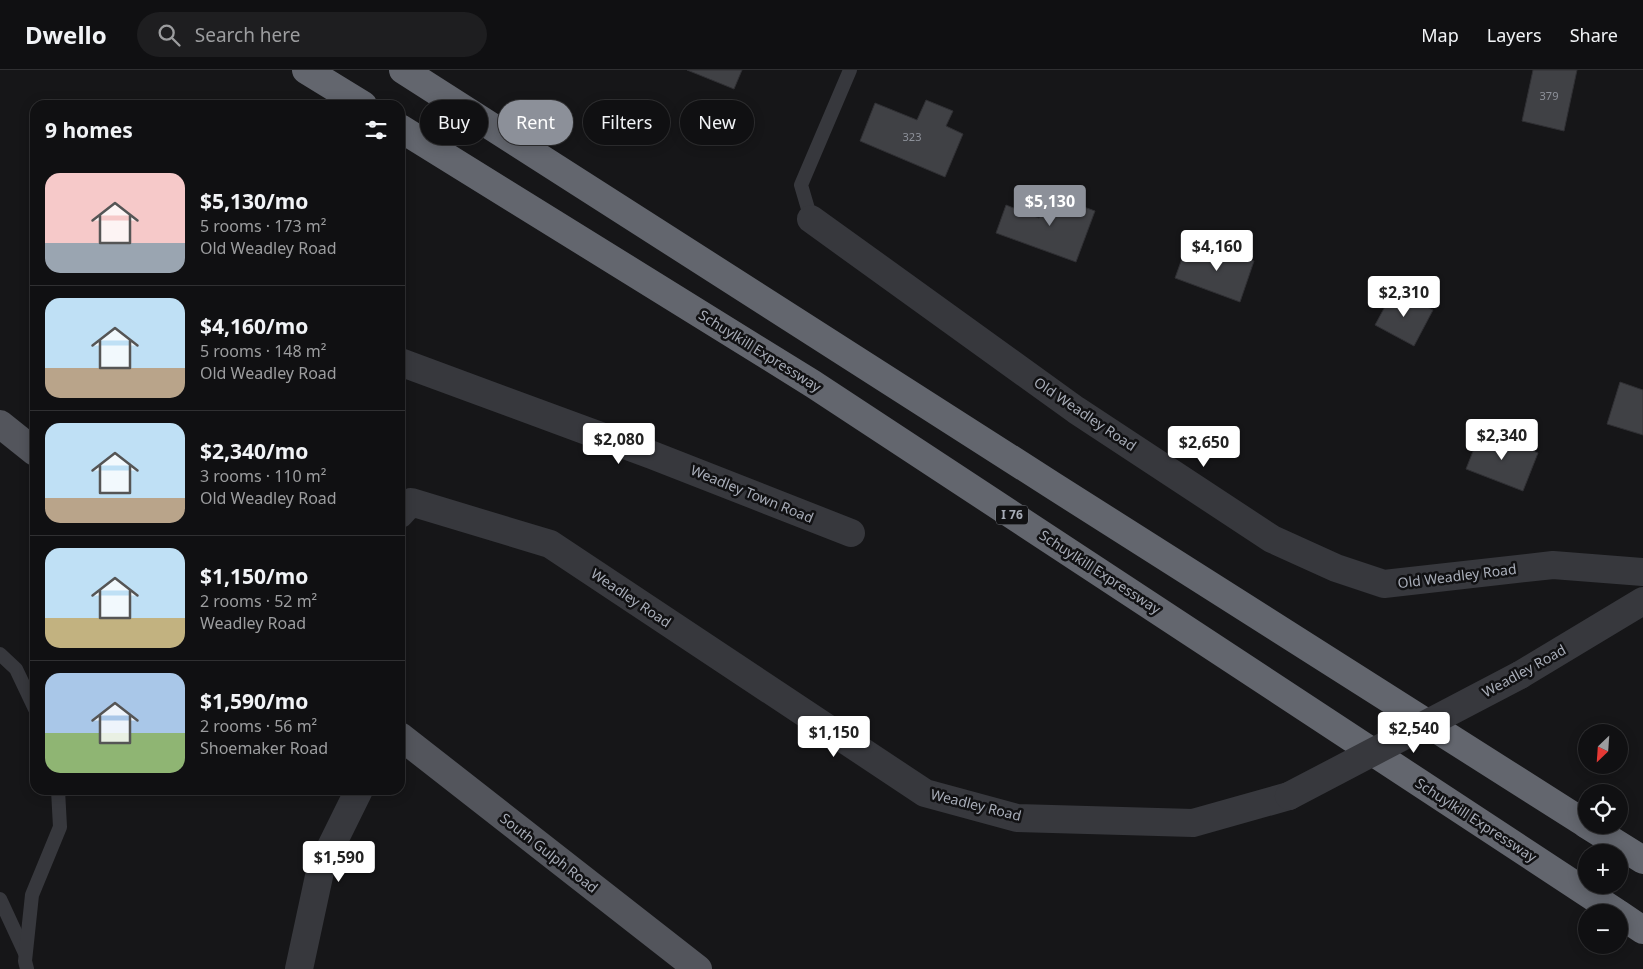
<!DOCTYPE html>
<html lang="en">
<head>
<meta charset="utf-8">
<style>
	:root { --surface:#101012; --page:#1e1e20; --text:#f1f3f6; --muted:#9c9d9f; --line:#303032; --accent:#8c9099 }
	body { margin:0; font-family:"Noto Sans",sans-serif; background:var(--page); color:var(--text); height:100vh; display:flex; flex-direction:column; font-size:19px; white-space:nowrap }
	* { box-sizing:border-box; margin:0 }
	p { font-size:16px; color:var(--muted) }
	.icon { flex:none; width:28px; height:28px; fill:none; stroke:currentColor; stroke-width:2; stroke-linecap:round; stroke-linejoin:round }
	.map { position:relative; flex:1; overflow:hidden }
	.sheet { position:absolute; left:30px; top:30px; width:375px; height:695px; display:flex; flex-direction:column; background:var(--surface); border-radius:15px; box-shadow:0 2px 12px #0003,0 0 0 1px var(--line) }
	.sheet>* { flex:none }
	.guide { position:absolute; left:420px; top:30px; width:475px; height:45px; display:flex; gap:10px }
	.needle { width:32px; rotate:205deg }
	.tools { position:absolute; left:1578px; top:654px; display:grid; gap:10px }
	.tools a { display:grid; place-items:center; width:50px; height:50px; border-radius:50%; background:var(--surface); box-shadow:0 2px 12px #0003,0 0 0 1px var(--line); font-size:25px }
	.price { position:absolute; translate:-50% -42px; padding:0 11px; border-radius:5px; background:#fff; color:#222; font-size:16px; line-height:32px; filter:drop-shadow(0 1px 2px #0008) }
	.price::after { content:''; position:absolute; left:50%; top:30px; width:15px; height:11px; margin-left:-8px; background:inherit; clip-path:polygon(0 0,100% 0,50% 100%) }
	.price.active { background:var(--accent); color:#fff }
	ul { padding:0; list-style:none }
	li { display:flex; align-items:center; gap:15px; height:125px; padding:0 15px }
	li+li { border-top:1px solid var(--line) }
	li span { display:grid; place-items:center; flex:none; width:140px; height:100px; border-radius:15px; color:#555 }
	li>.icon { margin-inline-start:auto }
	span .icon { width:60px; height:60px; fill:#fffc; stroke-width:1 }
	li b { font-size:21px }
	h2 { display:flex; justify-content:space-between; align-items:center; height:60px; padding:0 15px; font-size:21px }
	.chip { padding:0 18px; border-radius:22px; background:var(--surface); box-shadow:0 2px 12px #0003,0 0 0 1px var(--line); font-size:18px; line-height:45px }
	.chip.active { background:var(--accent); color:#fff }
	header { display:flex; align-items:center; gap:30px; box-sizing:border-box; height:70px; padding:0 25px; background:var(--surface); border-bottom:1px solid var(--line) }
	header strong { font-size:24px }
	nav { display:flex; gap:28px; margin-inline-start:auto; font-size:18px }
	.search { width:350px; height:45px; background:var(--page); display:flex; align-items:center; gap:12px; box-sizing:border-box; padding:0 18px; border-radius:28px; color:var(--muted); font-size:19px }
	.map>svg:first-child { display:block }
</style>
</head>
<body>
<header>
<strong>Dwello</strong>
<div class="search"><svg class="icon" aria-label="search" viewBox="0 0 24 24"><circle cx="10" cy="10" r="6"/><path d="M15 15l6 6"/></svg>Search here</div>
<nav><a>Map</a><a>Layers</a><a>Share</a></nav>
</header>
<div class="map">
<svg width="1643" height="899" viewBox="0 0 1643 899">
	<rect width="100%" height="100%" fill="#161618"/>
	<!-- building -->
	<g fill="#404145" stroke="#303034">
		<polygon points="687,0 742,0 734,19"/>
		<polygon points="1533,0 1577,0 1564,61 1522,51"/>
		<polygon points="926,30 953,41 946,56 963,64 945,107 860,71 875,33 917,50"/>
		<polygon points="1048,124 1095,141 1076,192 996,163 1006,135 1039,148"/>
		<polygon points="1209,175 1254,191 1240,232 1175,208 1184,183 1203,190"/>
		<polygon points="1394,220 1433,240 1414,276 1375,255"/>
		<polygon points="1620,312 1643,320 1643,365 1607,354"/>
		<polygon points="1481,361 1538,383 1523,421 1466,399"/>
	</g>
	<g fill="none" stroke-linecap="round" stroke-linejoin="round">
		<!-- service -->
		<g stroke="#37383d" stroke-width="14">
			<polyline points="811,149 801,115 850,0"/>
			<polyline points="0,584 16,599 35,639"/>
			<polyline points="0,829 25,883"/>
			<polyline points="27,899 25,891 32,825 60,757 58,720"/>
		</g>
		<!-- minor -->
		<g stroke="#37383d" stroke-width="28">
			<polyline points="811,149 1076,340 1272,469 1336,498 1384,514 1553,495 1643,502"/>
			<polyline points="400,292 652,385 851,463"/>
			<polyline points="400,444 411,432 550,474 925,723 1017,748 1193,753 1289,726"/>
			<polyline points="1520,605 1643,531"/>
			<polyline points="299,899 321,797 359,720"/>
		</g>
		<!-- primary -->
		<g stroke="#53555c" stroke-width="28">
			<polyline points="0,354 35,382"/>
			<polyline points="400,666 698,899"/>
		</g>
		<!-- motorway -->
		<g stroke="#63666e" stroke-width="28">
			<polyline points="306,0 363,35"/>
			<polyline points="403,0 1052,415 1586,754"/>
			<polyline points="400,58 813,314 1616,842"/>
			<polyline points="1587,755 1643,790"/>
			<polyline points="1619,844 1643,860"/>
		</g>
		<!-- minor-bridge -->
		<polyline stroke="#37383d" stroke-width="28" points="1289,726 1520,605"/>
	</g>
	<g text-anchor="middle" stroke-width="5" stroke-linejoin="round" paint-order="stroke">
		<!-- number labels -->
		<g font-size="11" fill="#8e929b">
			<text x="1549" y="30">379</text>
			<text x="912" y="71">323</text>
		</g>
		<!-- shield labels -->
		<rect fill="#111113" stroke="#7b7e86" stroke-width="1" x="996" y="435.5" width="32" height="19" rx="4"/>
		<g font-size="12" font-weight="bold" fill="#a8adb8">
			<text x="1012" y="449">I 76</text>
		</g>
		<!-- street labels -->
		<g font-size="14" fill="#a8adb8" stroke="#111113">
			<text transform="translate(760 281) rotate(32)" y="5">Schuylkill Expressway</text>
			<text transform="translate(1085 344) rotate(34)" y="5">Old Weadley Road</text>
			<text transform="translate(752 424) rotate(22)" y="5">Weadley Town Road</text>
			<text transform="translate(1100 502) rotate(33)" y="5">Schuylkill Expressway</text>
			<text transform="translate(1457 506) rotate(-7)" y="5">Old Weadley Road</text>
			<text transform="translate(631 528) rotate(34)" y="5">Weadley Road</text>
			<text transform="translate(1524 601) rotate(-29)" y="5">Weadley Road</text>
			<text transform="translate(976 735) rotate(14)" y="5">Weadley Road</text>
			<text transform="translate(1476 750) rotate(33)" y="5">Schuylkill Expressway</text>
			<text transform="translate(549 783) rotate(38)" y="5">South Gulph Road</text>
		</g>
	</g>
</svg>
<div class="tools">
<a><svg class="needle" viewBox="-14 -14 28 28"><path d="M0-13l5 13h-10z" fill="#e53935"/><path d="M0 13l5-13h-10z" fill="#9c9d9f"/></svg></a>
<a><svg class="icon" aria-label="locate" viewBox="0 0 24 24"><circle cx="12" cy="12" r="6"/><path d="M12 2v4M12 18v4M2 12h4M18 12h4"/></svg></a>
<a>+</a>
<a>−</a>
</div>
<b class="price active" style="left:1050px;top:157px">$5,130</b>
<b class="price" style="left:1217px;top:202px">$4,160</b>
<b class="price" style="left:1404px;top:248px">$2,310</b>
<b class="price" style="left:1502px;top:391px">$2,340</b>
<b class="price" style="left:619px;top:395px">$2,080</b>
<b class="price" style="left:1204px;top:398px">$2,650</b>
<b class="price" style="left:1414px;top:684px">$2,540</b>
<b class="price" style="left:834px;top:688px">$1,150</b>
<b class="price" style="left:339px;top:813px">$1,590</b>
<div class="guide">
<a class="chip">Buy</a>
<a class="chip active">Rent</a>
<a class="chip">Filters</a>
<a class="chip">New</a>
</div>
<section class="sheet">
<h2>9 homes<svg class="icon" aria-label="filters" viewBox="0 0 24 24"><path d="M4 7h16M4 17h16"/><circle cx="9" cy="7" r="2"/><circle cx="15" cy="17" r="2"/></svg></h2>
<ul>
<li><span style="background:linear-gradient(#f6c9c9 70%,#9aa5b1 0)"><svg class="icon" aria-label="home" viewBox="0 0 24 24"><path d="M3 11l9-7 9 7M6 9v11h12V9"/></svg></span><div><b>$5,130/mo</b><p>5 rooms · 173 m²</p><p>Old Weadley Road</p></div></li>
<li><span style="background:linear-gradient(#bfe0f5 70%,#b9a48a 0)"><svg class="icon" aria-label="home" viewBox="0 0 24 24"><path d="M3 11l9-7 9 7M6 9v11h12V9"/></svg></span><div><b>$4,160/mo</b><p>5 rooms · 148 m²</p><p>Old Weadley Road</p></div></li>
<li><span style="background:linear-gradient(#bfe0f5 75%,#b9a48a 0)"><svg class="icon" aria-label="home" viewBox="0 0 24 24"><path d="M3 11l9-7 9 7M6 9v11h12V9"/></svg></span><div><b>$2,340/mo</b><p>3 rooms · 110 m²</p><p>Old Weadley Road</p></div></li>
<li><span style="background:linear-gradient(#bfe0f5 70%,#c2b280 0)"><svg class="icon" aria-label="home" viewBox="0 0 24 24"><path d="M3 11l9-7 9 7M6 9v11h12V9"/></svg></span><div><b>$1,150/mo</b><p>2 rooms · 52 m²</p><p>Weadley Road</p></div></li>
<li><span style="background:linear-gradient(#a9c7e8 60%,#8fb573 0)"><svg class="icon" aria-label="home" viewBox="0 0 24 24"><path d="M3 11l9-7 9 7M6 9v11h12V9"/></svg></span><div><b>$1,590/mo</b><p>2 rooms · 56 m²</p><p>Shoemaker Road</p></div></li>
</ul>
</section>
</div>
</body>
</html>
